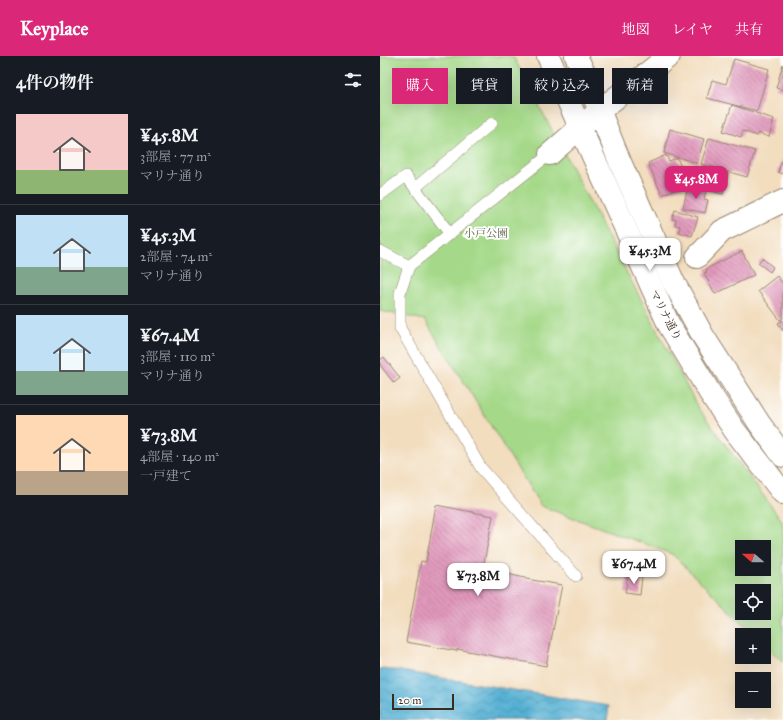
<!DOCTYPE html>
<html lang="ja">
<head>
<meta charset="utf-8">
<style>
	:root { --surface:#171b24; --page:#20242c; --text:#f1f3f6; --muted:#9ea1a6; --line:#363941; --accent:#db2777 }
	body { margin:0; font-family:"IM FELL Great Primer","Noto Serif JP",serif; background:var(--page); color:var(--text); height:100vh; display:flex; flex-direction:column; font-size:15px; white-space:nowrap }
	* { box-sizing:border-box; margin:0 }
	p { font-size:13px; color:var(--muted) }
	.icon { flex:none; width:22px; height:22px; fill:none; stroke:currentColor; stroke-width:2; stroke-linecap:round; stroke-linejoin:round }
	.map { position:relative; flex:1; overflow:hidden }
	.details { display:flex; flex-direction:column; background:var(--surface); width:380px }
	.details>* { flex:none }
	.banner { position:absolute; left:12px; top:12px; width:331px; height:36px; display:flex; gap:8px }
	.needle { width:26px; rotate:290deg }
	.controls { position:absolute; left:355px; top:484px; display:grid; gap:8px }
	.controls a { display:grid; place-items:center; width:36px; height:36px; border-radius:0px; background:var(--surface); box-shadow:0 4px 16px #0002; font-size:20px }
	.scale { position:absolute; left:12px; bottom:10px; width:62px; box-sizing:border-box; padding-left:4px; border:2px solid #3b2a1e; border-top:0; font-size:11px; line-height:14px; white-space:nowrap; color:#3b2a1e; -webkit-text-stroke:3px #fff; paint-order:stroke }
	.price { position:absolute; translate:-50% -34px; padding:0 9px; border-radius:8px; background:#fff; color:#222; font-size:13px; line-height:26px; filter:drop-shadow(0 1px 2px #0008) }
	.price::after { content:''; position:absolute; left:50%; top:24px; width:12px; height:9px; margin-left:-6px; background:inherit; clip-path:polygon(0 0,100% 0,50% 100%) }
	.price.selected { background:var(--accent); color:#fff }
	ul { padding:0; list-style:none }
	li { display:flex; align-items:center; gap:12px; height:100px; padding:0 16px }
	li+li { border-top:1px solid var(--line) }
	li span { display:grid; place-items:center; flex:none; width:112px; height:80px; border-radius:0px; color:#555 }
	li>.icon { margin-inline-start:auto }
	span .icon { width:48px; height:48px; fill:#fffc; stroke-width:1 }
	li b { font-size:17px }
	h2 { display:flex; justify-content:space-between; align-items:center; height:48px; padding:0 16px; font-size:17px }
	.chip { padding:0 14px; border-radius:0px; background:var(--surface); box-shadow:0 4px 16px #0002; font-size:14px; line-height:36px }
	.chip.selected { background:var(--accent); color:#fff }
	header { display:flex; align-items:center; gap:24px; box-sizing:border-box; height:56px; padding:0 20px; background:var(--accent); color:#fff }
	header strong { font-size:19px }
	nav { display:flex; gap:22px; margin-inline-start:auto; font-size:14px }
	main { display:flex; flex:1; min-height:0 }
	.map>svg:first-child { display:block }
</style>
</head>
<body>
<header>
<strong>Keyplace</strong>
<nav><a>地図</a><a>レイヤ</a><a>共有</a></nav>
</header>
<main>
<section class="details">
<h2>4件の物件<svg class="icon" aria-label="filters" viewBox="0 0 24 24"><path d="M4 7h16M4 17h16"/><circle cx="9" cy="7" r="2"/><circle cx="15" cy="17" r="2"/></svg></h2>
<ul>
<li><span style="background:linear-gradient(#f6c9c9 70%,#8fb573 0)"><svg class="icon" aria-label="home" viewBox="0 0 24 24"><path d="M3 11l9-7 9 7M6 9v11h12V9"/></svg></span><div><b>¥45.8M</b><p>3部屋 · 77 m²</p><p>マリナ通り</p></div></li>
<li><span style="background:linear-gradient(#bfe0f5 65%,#7fa58c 0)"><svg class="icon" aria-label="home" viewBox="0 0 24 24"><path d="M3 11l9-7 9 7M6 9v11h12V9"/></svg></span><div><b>¥45.3M</b><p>2部屋 · 74 m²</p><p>マリナ通り</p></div></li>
<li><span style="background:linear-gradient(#bfe0f5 70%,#7fa58c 0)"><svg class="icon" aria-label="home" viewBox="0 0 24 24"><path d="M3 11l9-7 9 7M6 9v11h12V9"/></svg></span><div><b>¥67.4M</b><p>3部屋 · 110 m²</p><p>マリナ通り</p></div></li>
<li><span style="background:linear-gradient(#ffd9b3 70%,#b9a48a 0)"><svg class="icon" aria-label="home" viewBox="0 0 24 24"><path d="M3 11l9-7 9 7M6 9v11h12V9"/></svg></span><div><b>¥73.8M</b><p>4部屋 · 140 m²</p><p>一戸建て</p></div></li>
</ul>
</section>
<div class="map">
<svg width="403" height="664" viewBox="0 0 403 664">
	<defs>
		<pattern id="water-waves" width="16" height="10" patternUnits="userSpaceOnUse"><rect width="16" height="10" fill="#55b0d3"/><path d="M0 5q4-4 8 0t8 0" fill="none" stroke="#488fab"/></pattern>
		<pattern id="building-back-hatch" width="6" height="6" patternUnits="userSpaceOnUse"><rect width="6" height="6" fill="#e098bb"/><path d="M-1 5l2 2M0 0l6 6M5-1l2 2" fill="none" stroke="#b77c97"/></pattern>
	</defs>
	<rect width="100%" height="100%" fill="#fff"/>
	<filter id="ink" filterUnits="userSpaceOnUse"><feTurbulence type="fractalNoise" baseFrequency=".025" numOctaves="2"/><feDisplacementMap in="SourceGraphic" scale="8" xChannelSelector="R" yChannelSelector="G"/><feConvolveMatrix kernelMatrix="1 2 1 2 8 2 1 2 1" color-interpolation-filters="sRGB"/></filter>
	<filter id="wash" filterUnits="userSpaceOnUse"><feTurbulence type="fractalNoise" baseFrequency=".012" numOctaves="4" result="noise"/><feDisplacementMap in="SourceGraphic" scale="16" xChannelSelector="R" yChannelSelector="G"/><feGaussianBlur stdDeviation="0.9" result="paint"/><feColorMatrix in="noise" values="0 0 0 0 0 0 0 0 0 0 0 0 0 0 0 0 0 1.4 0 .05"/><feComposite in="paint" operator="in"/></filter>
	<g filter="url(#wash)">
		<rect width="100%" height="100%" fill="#f2ddbe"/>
		<!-- park -->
		<path fill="#a5d989" stroke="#708254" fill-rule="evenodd" d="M 0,0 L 133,0 L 318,352 L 403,466 L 403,606 L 384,588 L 384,579 L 375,579 L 292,498 L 161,450 L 45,264 L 0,255 ZM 362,491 L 384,491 L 384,513 L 362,513 ZM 362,535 L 384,535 L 384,557 L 362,557 Z"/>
		<!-- water -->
		<polygon fill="url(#water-waves)" stroke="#486d78" points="0,613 15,614 229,650 227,664 0,664"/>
		<g id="blocks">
			<!-- building -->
			<g fill="url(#building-back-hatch)">
				<polygon points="354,3 389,13 377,55 327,42 332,24 346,28"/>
				<polygon points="403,8 403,34 396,32"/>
				<polygon points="352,49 394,63 389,81 378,77 377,80 363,75 361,81 343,75"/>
				<polygon points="290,73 324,83 317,107 284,97"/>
				<polygon points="329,82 375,95 367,121 321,108"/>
				<polygon points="286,99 289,105 297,102 304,117 298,120 303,130 282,139 268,107"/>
				<polygon points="403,102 403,118 398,116"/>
				<polygon points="321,110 348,117 343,138 315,131"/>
				<polygon points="308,130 326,135 324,143 328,144 325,157 303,152"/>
				<polygon points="295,154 318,161 312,180 299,176 300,170 295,169 296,164 292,163"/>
				<polygon points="362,195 374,219 335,238 324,217 327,216 326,213"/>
				<polygon points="382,202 393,211 390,216 378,207"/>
				<polygon points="397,220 403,228 403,262 400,264 378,235"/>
				<polygon points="403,264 403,275 398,267"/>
				<polygon points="4,301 20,322 14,327 0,309 0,304"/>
				<polygon points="56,449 113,460 102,517 122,521 123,517 145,522 146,523 182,529 166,610 77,593 77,595 26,586 41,505 46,506"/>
				<polygon points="248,518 262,520 260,539 245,537"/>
			</g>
		</g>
	</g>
	<g filter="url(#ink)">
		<use href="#blocks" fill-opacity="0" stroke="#96846e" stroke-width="1"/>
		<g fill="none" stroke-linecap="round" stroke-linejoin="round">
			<defs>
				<g id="service">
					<polyline points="170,98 29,210 20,237 20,272 101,412 196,520"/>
					<polyline points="35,132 112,67"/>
					<polyline points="0,139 26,120 70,178"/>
					<polyline points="0,195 29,210"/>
				</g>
				<polyline id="minor" points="317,201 342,175 403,145"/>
				<g id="tertiary">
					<polyline points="168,0 289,269 330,337 355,375 403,437"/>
					<polyline points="196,0 206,21 240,106 293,225 323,280 379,367 403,400"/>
					<polyline points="170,98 219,55 289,0"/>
				</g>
			</defs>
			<!-- service casing -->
			<use href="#service" stroke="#96846e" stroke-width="12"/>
			<!-- minor casing -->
			<use href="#minor" stroke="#96846e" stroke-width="24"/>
			<!-- tertiary casing -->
			<use href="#tertiary" stroke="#96846e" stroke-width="24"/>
			<!-- service -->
			<use href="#service" stroke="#fff" stroke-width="11"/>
			<!-- minor -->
			<use href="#minor" stroke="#fff" stroke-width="22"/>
			<!-- tertiary -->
			<use href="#tertiary" stroke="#fff" stroke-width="22"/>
		</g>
	</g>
	<g text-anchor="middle" stroke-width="4" stroke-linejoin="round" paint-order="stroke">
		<!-- park labels -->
		<g font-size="11" fill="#5b5f3e" stroke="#fff">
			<text x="106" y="181">小戸公園</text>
		</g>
		<!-- street labels -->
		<g font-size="11" fill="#3b2a1e" stroke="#fff">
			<text transform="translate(286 259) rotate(63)" y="4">マリナ通り</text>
		</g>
	</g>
</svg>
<div class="controls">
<a><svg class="needle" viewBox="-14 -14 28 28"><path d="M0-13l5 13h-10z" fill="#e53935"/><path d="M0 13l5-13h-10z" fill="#9ea1a6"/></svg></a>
<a><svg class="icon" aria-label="locate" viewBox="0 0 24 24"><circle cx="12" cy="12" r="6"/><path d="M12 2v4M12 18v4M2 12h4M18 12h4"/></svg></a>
<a>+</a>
<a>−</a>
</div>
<div class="scale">20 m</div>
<b class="price selected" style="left:316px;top:144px">¥45.8M</b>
<b class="price" style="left:270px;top:216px">¥45.3M</b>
<b class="price" style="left:254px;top:529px">¥67.4M</b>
<b class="price" style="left:98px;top:541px">¥73.8M</b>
<div class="banner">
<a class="chip selected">購入</a>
<a class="chip">賃貸</a>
<a class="chip">絞り込み</a>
<a class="chip">新着</a>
</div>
</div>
</main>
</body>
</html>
